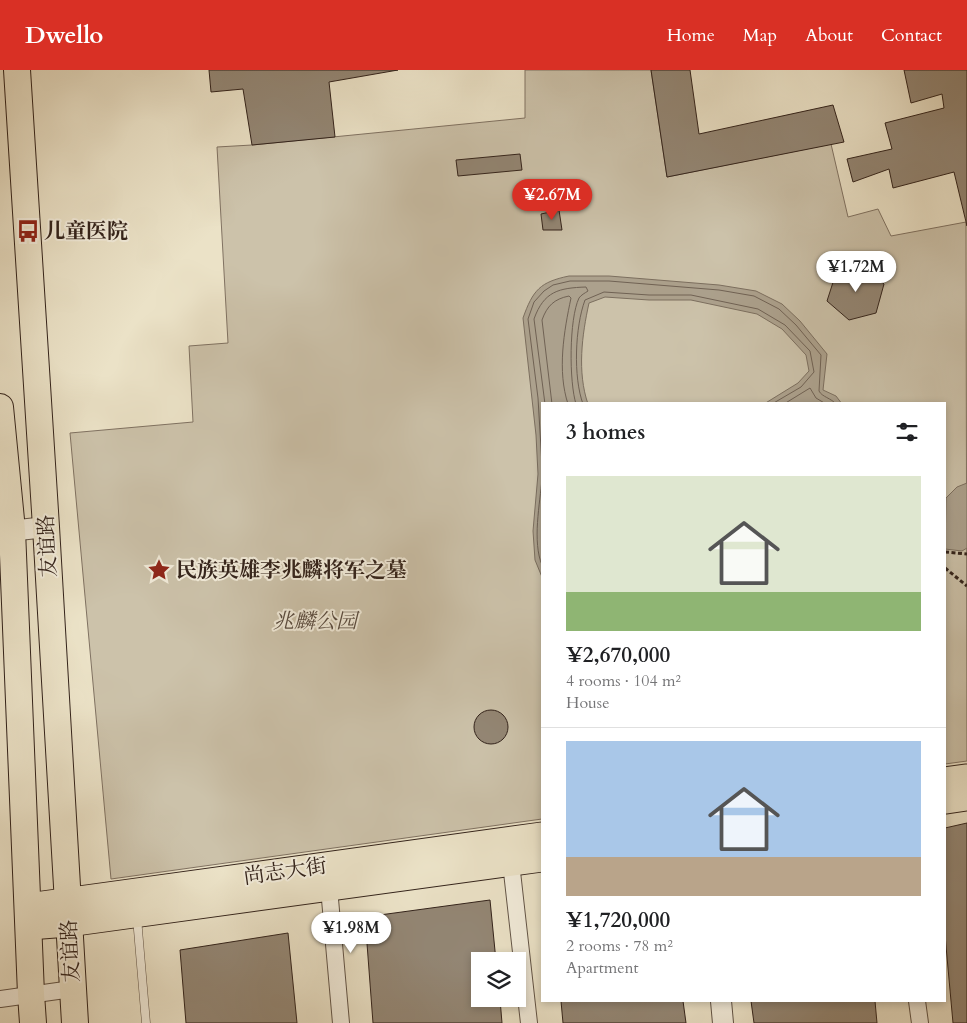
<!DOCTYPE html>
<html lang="en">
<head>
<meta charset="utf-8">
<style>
	:root { --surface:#fff; --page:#f2f2f2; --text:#202124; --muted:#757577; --line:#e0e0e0; --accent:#d93025 }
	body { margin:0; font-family:Cardo,"Noto Serif SC",serif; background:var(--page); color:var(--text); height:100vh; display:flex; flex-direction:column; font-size:19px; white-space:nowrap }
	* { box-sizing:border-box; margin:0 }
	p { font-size:16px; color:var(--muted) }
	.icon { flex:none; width:28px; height:28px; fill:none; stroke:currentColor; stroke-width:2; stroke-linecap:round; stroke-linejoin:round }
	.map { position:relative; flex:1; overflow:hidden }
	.sheet { position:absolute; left:541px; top:332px; width:405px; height:600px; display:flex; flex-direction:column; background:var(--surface); border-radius:0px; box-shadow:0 2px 8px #0003 }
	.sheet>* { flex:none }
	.controls { position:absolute; left:471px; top:882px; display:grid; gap:10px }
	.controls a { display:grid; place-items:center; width:55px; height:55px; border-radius:0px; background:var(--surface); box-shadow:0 2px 8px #0003; font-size:25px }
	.price { position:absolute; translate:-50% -42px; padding:0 11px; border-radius:18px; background:#fff; color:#222; font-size:16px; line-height:32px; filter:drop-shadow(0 1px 2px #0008) }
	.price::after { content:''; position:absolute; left:50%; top:30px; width:15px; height:11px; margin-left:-8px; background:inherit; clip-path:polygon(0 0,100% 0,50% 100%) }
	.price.active { background:var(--accent); color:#fff }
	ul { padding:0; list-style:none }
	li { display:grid; align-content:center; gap:10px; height:265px; padding:0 25px }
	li+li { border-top:1px solid var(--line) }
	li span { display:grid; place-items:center; height:155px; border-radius:0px; color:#555 }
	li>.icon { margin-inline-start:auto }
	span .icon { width:90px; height:90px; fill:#fffc; stroke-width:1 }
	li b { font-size:21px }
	h2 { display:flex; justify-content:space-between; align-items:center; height:60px; padding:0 25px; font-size:21px }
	header { display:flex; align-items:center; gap:30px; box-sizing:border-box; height:70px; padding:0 25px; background:var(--accent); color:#fff }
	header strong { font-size:24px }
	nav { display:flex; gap:28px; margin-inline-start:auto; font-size:18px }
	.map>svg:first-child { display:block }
</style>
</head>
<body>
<header>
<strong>Dwello</strong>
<nav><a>Home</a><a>Map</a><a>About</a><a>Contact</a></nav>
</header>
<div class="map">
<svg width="967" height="953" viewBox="0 0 967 953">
	<rect width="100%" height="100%" fill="#ebe2c7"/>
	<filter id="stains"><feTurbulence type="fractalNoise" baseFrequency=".004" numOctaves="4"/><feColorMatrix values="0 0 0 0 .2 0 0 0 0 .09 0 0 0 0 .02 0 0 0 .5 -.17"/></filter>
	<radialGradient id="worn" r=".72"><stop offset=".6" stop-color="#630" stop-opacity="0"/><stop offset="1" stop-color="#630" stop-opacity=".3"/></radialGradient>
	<!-- green -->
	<polygon fill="#ccc2aa" stroke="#807262" points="525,0 651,0 667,107 831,74 848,147 878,139 891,166 966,152 967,691 945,694 945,334 542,334 542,749 111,809 70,363 193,352 189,276 228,273 217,77 252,75 525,48"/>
	<!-- water -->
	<g fill="#aca18d" stroke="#7c6f5f">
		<path d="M 569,206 L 609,206 L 719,215 L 756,221 L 782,234 L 800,251 L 827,284 L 823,320 L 836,326 L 842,334 L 764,334 L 798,313 L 809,301 L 806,285 L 782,259 L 757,244 L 691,230 L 649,230 L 605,227 L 589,233 C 582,265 577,302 588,334 L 542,334 L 542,507 L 535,490 L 533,461 L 538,404 L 536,365 L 523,248 C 533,220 540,212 569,206 Z"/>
		<polygon points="967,413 967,478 962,481 945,479 946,428 957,417"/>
	</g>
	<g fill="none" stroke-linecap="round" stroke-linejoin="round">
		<!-- shore -->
		<g stroke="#706254" stroke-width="1">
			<path d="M 545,334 L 534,249 C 544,221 559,218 586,217 L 588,221 C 585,223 581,225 579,228 C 569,249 569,312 576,334"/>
			<path d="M 552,334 L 542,250 C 547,236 554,229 569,226 L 571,228 C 564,261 557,301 568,334"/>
			<path d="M 583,334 C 573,307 575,257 585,230 L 604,222 L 649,225 L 691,225 L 758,239 L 785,255 L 810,281 L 814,302 L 801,317 L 772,334"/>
			<polyline points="784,334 810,318 816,328 826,334"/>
			<path d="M 542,395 L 538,328 L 528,249 L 534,232 L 544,221 L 553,215 L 570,211 L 609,211 L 719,220 L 754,226 L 779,239 L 796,255 L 821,285 L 819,321 C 822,327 831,328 836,334"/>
			<path d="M 542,409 C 540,433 532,472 542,495"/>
		</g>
	</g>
	<!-- building -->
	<g fill="#938674" stroke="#33231b">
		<polygon points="209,0 398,0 329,12 335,67 252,75 243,19 211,22"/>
		<polygon points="651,0 690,0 699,64 833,35 844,72 667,107"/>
		<polygon points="904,0 967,0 967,156 954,102 893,118 889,99 853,112 847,89 892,79 885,53 944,38 942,24 911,33"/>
		<polygon points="520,84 522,100 458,106 456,90"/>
		<polygon points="559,140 562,160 543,160 541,144"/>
		<polygon points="862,195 884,214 876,243 849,250 827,231 836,203"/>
		<circle cx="491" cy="657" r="17"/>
		<polygon points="967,753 967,953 953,953 945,865 945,758"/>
		<polygon points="490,830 496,891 480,891 480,929 500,929 502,953 373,953 365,847"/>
		<polygon points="288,863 297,953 186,953 180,880"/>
		<polygon points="561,931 683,931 686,953 563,953"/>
		<polygon points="751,931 875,931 877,953 754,953"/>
	</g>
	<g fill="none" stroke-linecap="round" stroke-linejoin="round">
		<defs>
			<polyline id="service" points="137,848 146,953"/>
			<g id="minor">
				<polyline points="511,793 529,953"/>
				<polyline points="329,818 341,953"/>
				<polyline points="0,929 72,919"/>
				<polyline points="917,931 920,953"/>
			</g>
			<g id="tertiary">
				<polyline points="0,462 46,457"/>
				<polyline points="721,931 723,953"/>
			</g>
			<g id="primary">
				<polyline points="945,710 967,707"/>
				<polyline points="945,731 967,728"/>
				<polyline points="28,836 542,765"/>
				<polyline points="29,857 68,854 542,789"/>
			</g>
			<g id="trunk">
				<polyline points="17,0 46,457 75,953"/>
				<polyline points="0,337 12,460 31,924 33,953"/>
			</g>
		</defs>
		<!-- service casing -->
		<use href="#service" stroke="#615346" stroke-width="9"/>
		<!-- minor casing -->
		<use href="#minor" stroke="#615346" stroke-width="18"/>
		<!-- tertiary casing -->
		<use href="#tertiary" stroke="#615346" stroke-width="22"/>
		<!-- primary casing -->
		<use href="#primary" stroke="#33231b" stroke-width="27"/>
		<!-- trunk casing -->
		<use href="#trunk" stroke="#33231b" stroke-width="28"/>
		<!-- path -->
		<g stroke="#33231b" stroke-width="3" stroke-dasharray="4 2.5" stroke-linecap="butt">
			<polyline points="945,482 967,484"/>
			<polyline points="945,498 967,516"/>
		</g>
		<!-- service -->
		<use href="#service" stroke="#f2ecdb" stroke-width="8"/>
		<!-- minor -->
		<use href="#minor" stroke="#f2ecdb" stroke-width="16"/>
		<!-- tertiary -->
		<use href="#tertiary" stroke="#f2ecdb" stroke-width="20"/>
		<!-- primary -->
		<use href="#primary" stroke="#ebe2c7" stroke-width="25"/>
		<!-- trunk -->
		<use href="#trunk" stroke="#ebe2c7" stroke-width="26"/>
	</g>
	<!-- icons -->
	<defs>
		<symbol id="bus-bare" viewBox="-9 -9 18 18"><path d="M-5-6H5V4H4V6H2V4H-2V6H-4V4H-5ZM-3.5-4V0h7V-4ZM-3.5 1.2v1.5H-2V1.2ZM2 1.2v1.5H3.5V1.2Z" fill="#8f2418" stroke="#f2ecdb" stroke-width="2.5" paint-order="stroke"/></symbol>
		<symbol id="sight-bare" viewBox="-9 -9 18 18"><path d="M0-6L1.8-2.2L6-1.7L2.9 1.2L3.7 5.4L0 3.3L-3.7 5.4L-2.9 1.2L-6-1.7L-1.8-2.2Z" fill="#8f2418" stroke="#f2ecdb" stroke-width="2.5" paint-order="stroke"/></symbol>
	</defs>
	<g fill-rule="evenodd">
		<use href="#bus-bare" x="12" y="145" width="32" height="32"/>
		<use href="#sight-bare" x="143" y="484" width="32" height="32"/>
	</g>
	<g text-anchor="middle" stroke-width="4" stroke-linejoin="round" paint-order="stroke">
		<!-- poi labels -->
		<g font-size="21" font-weight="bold" fill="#33231b" stroke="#f2ecdb" text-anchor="start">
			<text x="44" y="168">儿童医院</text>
			<text x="176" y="507">民族英雄李兆麟将军之墓</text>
		</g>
		<!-- street labels -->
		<g font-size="21" fill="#33231b" stroke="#f2ecdb">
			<text transform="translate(47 476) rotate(-93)" y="7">友谊路</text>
			<text transform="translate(285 801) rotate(-8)" y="7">尚志大街</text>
			<text transform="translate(70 881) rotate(-93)" y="7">友谊路</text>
		</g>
		<!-- park labels -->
		<g font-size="21" font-style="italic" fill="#594b3f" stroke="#f2ecdb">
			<text x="315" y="558">兆麟公园</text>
		</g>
	</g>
	<rect width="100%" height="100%" filter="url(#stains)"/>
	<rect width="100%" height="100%" fill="url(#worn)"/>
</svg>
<div class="controls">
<a><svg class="icon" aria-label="layers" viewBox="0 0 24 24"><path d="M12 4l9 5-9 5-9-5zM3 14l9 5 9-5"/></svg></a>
</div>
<b class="price active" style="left:552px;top:151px">¥2.67M</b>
<b class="price" style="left:856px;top:223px">¥1.72M</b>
<b class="price" style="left:351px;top:884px">¥1.98M</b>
<section class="sheet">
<h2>3 homes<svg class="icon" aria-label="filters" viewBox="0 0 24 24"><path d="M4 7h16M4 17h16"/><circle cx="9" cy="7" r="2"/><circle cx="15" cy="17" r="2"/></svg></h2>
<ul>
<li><span style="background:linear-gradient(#dfe7d0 75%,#8fb573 0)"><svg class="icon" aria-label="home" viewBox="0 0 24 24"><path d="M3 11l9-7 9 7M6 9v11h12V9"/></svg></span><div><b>¥2,670,000</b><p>4 rooms · 104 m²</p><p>House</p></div></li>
<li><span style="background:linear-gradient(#a9c7e8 75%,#b9a48a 0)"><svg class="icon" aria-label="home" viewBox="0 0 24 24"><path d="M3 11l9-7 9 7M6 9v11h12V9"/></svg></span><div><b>¥1,720,000</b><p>2 rooms · 78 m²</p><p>Apartment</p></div></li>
</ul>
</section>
</div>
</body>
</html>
